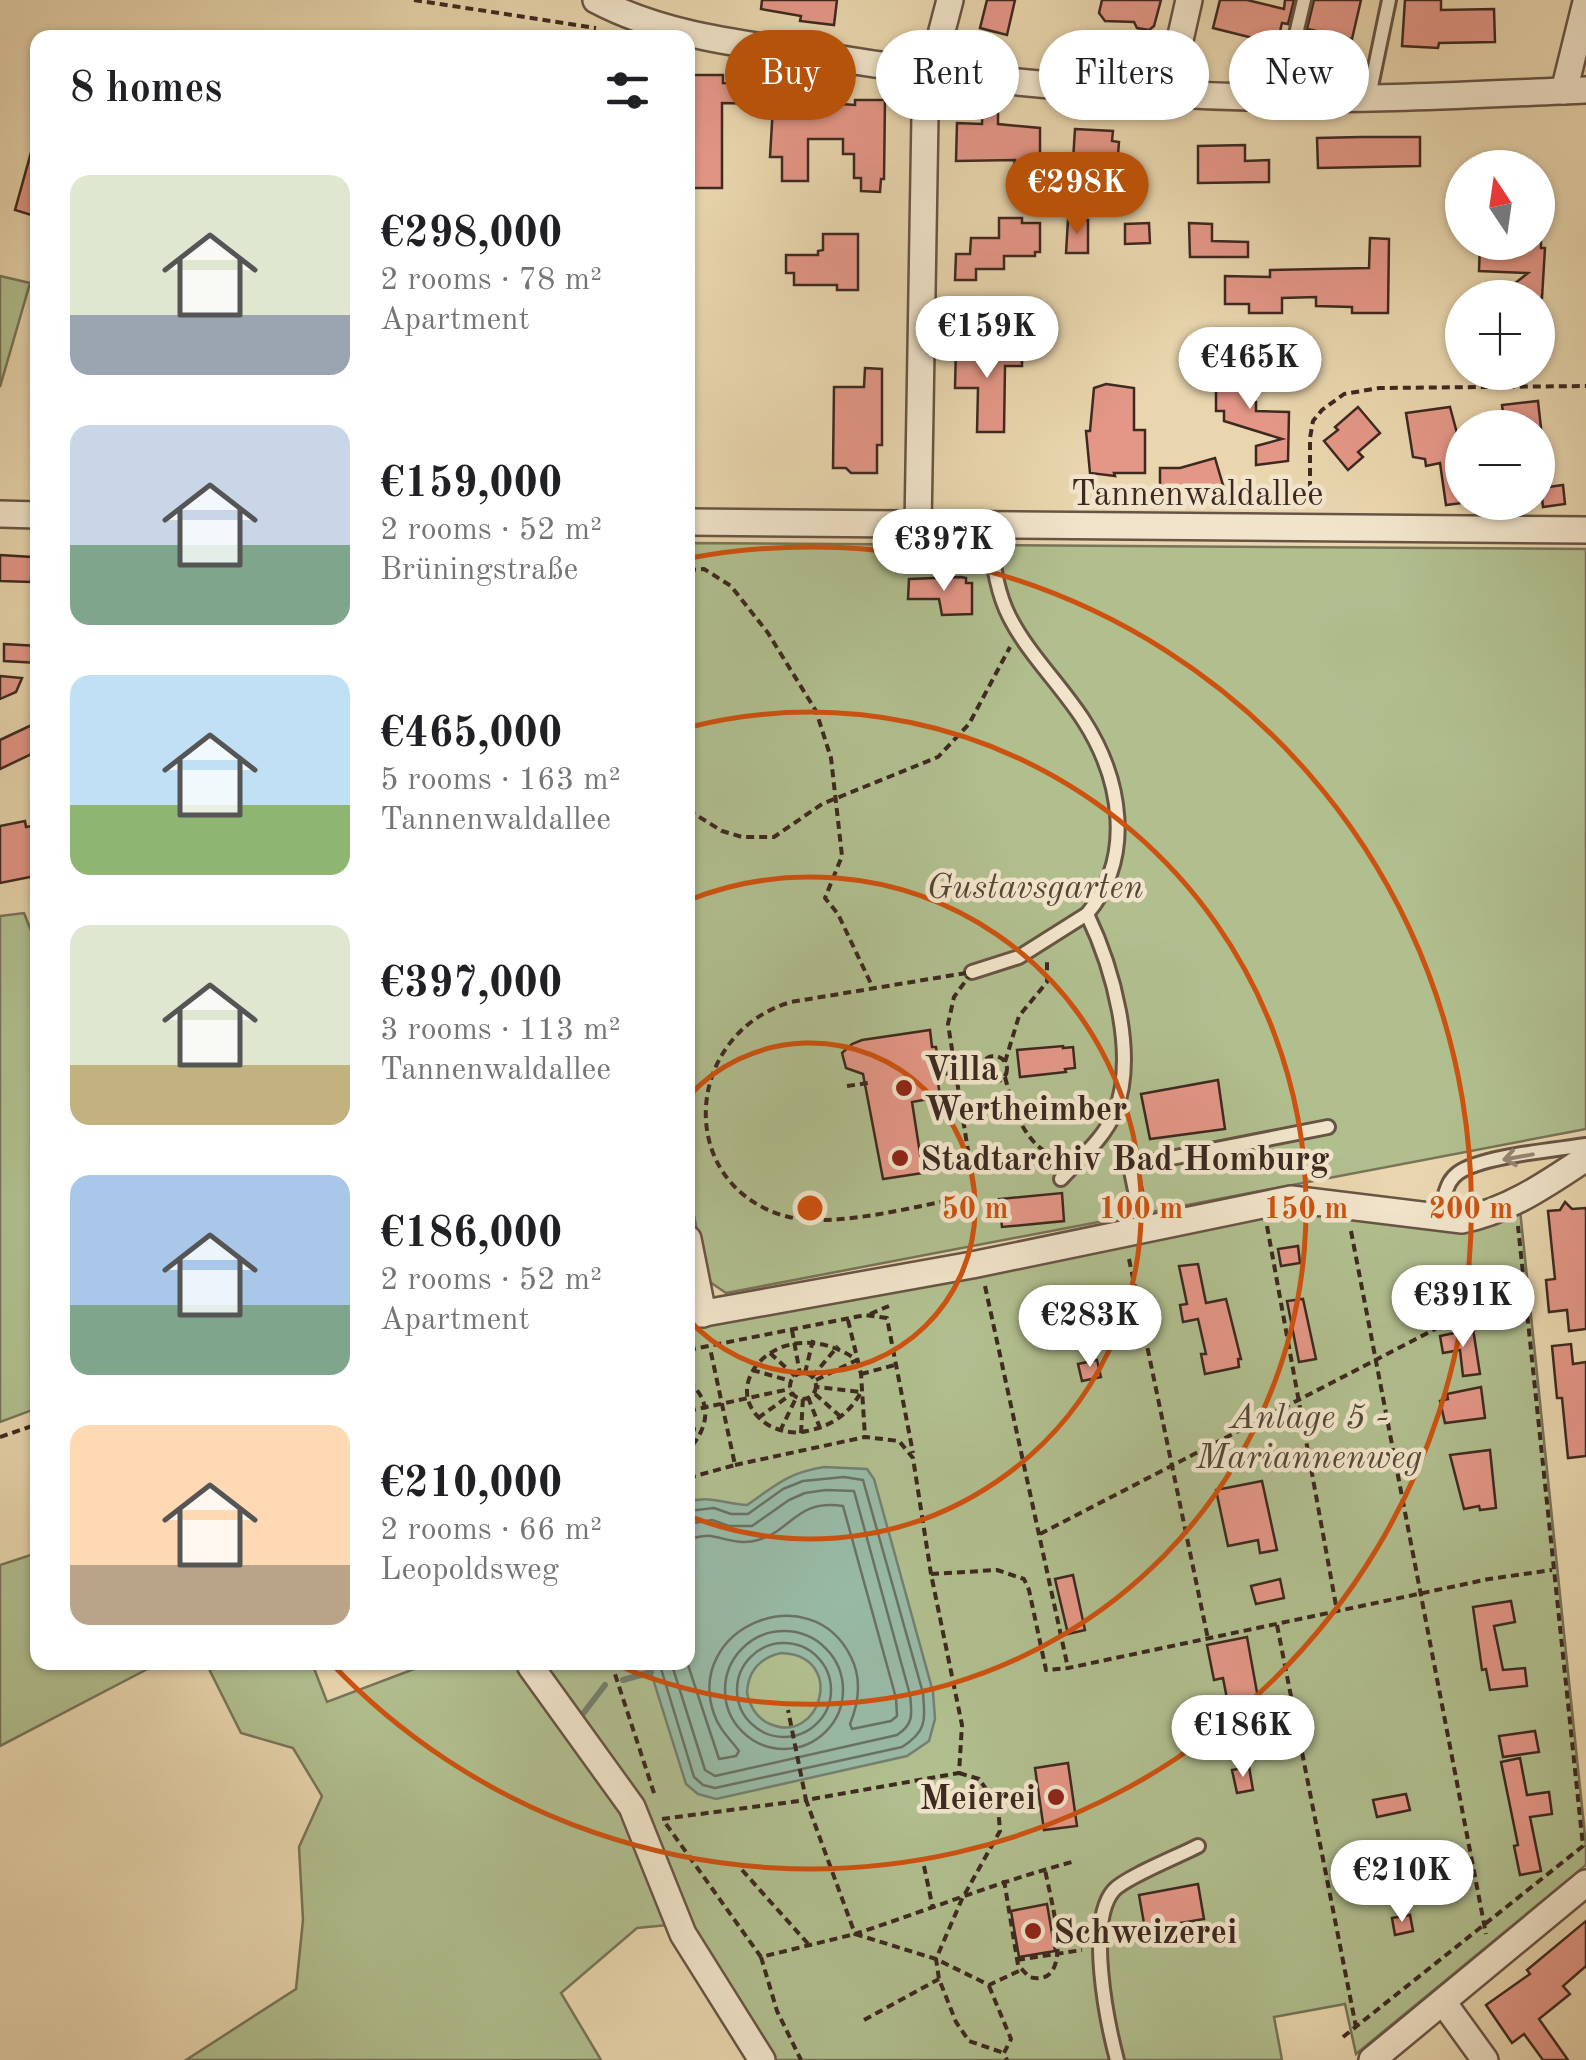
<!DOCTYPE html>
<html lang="en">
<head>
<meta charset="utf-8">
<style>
	:root { --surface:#fff; --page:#f2f2f2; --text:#202124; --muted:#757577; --accent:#b45309 }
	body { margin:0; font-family:"Old Standard TT",serif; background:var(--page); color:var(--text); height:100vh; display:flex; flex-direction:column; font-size:38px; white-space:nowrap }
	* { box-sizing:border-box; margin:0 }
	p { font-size:32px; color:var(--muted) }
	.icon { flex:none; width:55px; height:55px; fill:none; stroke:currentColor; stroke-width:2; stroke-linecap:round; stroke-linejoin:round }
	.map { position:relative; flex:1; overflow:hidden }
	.side { position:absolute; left:30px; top:30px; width:665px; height:1640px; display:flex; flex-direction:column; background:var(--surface); border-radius:20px; box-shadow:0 2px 8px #0004 }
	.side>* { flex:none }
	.top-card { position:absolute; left:725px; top:30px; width:710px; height:90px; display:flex; gap:20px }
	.needle { width:65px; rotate:347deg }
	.buttons { position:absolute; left:1445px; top:150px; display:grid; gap:20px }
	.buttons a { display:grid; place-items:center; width:110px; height:110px; border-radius:50%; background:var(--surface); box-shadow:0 2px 8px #0004; font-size:50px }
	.price { position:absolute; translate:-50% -85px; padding:0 22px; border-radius:35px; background:#fff; color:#222; font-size:32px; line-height:65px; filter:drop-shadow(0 2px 5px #0008) }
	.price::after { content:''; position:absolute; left:50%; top:60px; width:30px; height:22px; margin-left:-15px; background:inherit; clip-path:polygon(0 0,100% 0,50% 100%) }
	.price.active { background:var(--accent); color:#fff }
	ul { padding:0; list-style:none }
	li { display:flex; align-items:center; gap:30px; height:250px; padding:0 40px }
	li span { display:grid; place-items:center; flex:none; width:280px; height:200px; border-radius:20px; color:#555 }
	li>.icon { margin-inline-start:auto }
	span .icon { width:120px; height:120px; fill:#fffc; stroke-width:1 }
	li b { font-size:42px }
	h2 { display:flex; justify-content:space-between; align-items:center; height:120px; padding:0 40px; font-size:42px }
	.chip { padding:0 35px; border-radius:45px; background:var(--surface); box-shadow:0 2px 8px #0004; font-size:35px; line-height:90px }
	.chip.active { background:var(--accent); color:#fff }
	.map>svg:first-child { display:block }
</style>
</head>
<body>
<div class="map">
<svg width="1586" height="2060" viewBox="0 0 1586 2060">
	<rect width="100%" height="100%" fill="#e9d6ae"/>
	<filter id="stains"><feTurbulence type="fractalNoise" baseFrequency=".002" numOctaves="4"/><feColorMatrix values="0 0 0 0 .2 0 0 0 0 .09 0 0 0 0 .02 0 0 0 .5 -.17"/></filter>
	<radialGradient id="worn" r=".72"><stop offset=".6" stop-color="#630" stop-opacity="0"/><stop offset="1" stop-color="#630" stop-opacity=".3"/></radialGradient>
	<!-- green -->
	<g fill="#b1bf8f" stroke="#777458" stroke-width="2.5">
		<polygon points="0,276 30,283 0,387"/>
		<polygon points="688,543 1586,549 1586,1129 726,1293 707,1280 688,1186"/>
		<polygon points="24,913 38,948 38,1408 0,1422 0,916"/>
		<polygon points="1291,1199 1461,1220 1519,1200 1586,1845 1586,1865 1356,2054 1345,2004 1274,2017 1282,2060 769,2060 678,1924 637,1928 561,1993 601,2060 186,2060 296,1989 303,1920 299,1847 322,1796 293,1748 241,1733 206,1663 312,1663 327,1702 430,1663 688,1662 688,1329 972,1265"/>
		<polygon points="37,1553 38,1662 159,1663 0,1746 0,1565"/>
	</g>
	<!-- water -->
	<path fill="#98baa6" stroke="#748070" stroke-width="2.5" fill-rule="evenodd" d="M 824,1467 L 867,1469 L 874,1479 L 933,1692 L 935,1719 L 929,1741 L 907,1756 L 716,1799 L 698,1794 L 686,1784 L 648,1663 L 688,1662 L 688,1502 C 710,1495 725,1504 747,1505 C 776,1485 787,1473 824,1467 ZM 781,1653 C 847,1655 821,1746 770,1724 C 756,1718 750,1707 747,1693 C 748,1671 759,1658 781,1653 Z"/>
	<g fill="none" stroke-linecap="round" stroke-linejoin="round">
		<!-- shore -->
		<g stroke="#6a7263" stroke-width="2.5">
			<circle cx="784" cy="1690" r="59"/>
			<circle cx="784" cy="1690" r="47"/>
			<path d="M 659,1662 L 694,1777 L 703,1785 L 715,1788 L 902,1747 C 927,1731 925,1721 923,1693 L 863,1480 L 844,1477 L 803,1481 L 783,1489 L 748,1514 L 731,1514 L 714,1508 L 688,1511"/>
			<path d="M 671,1662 L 705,1770 L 715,1776 L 897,1735 C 914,1724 912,1714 910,1695 L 854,1491 L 826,1490 L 805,1493 L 789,1500 L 752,1526 L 729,1526 L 712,1520 L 688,1524"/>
			<path d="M 687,1662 L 719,1759 L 736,1756 L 739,1751 C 730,1739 719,1729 714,1714 C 684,1627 811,1575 851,1657 C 862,1679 859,1702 850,1724 L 852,1729 L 891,1721 L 897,1716 L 896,1698 L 843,1506 C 796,1499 793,1530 758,1540 C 741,1545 727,1539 711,1536 C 704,1535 695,1538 688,1539"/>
		</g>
		<!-- stream -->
		<g stroke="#748070" stroke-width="6">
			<polyline points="623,1680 651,1672"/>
			<polyline points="579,1719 605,1685"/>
		</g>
	</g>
	<!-- building -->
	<g fill="#e49787" stroke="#3d2920" stroke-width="2.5">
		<polygon points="762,0 837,0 834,25 800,21 801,16 761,9"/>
		<polygon points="987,0 1015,0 1007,35 980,28"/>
		<polygon points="1102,0 1161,0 1154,26 1149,30 1137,28 1134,22 1105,21 1099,13"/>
		<polygon points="1220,0 1247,0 1284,9 1285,0 1294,0 1288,24 1282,23 1277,44 1213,28"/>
		<polygon points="1314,0 1361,0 1352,39 1307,29"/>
		<polygon points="1405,0 1441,0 1441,10 1494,9 1495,42 1439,43 1438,48 1402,46"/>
		<polygon points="688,75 723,75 723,83 771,84 770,104 722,103 722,188 688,188"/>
		<polygon points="774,89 812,89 812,102 855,105 855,100 885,100 884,179 881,179 880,192 861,191 861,178 854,178 854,154 843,154 843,139 808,139 808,181 782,181 782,157 770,157"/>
		<polygon points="983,95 998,96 998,124 1040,128 1040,165 1014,165 1015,160 956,161 957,123 982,124"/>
		<polygon points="1075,129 1113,131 1112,141 1119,142 1116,180 1072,176"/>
		<polygon points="1361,137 1420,137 1420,166 1318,168 1317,138"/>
		<polygon points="1245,145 1245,161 1269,160 1269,182 1198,183 1198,146"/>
		<polygon points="32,149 38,149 38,217 15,210"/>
		<polygon points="999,218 1022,218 1022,223 1040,223 1040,252 1035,252 1035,256 1004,256 1004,269 976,269 976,280 955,280 956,254 970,254 971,238 999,238"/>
		<polygon points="1068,220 1088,220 1088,253 1066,253"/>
		<polygon points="1149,223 1150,243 1125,244 1125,224"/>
		<polygon points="1189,223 1212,224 1212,241 1248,242 1248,257 1190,257"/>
		<polygon points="823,234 858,234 858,290 837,290 837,285 794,285 794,273 786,273 786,255 818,255 818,251 823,250"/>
		<polygon points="1370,238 1389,239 1388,313 1352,313 1352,307 1316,306 1316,297 1282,298 1282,313 1249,313 1249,304 1225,304 1225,276 1270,277 1270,270 1369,268"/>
		<polygon points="1524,242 1541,242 1541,248 1545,248 1542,298 1496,298 1528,273 1479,271 1480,244 1523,247"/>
		<polygon points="956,347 1022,348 1022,366 1005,366 1004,432 977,432 978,388 955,388"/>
		<polygon points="1216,359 1243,359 1242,391 1250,391 1250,402 1256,402 1256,411 1289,412 1288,461 1256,465 1256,446 1282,439 1224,421 1224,411 1216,411"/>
		<polygon points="865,368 882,369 882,445 877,445 877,473 851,473 846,468 833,468 834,387 864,387"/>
		<polygon points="1106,384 1134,388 1134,430 1145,430 1145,473 1114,473 1115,476 1090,473 1086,431 1090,431 1094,388"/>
		<polygon points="1538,401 1541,428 1505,428 1502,405"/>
		<polygon points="1358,407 1380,433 1358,452 1363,457 1348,470 1324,441 1338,430 1335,427"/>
		<polygon points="1450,407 1458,437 1455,437 1462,481 1462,503 1446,505 1440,463 1426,466 1425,459 1413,457 1406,413"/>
		<polygon points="1215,458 1225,492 1196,500 1194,489 1160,488 1160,468 1180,468"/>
		<polygon points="1563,485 1565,504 1543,507 1541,488"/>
		<polygon points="0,555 32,557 31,582 0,581"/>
		<polygon points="961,577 966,578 966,583 972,583 972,614 942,615 939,599 908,599 909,579"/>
		<polygon points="4,644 38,646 38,663 4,661"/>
		<polygon points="0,676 22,678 16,692 0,699"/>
		<polygon points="38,722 38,751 0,769 0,740"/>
		<polygon points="25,821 26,827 38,825 38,863 33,864 35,876 0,883 0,826"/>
		<polygon points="930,1030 932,1047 936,1047 941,1082 938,1082 940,1097 912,1102 923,1173 883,1179 863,1074 846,1068 842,1053 852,1044 862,1040"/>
		<polygon points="1063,1046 1063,1048 1073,1047 1075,1068 1065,1069 1066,1072 1020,1077 1017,1050"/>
		<polygon points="1218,1080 1225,1129 1150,1139 1141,1094"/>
		<polygon points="1062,1193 1064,1221 1002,1227 999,1199"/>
		<polygon points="1565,1202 1572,1209 1586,1208 1586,1329 1569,1331 1567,1310 1549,1312 1546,1280 1555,1279 1548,1211 1560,1210"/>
		<polygon points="1298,1246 1300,1263 1281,1266 1278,1249"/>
		<polygon points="1198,1264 1206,1303 1226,1299 1241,1359 1238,1359 1239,1367 1205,1374 1201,1354 1206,1354 1198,1319 1183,1322 1180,1305 1187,1304 1179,1266"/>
		<polygon points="1303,1299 1316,1359 1299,1362 1287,1301"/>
		<polygon points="1473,1329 1480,1374 1463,1376 1460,1350 1443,1353 1440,1336"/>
		<polygon points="1571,1344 1573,1364 1586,1362 1586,1456 1568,1458 1562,1398 1557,1398 1552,1346"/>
		<polygon points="1097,1360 1101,1377 1082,1381 1078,1364"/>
		<polygon points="1481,1387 1485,1418 1445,1423 1440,1401 1448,1399 1447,1394"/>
		<polygon points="1490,1450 1496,1508 1480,1510 1479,1506 1464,1509 1450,1455"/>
		<polygon points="1262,1481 1277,1550 1260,1553 1258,1540 1228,1546 1216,1490"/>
		<polygon points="1073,1575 1085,1630 1068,1634 1055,1579"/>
		<polygon points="1280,1579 1284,1598 1256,1604 1251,1586"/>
		<polygon points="1511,1601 1515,1622 1494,1626 1503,1670 1525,1668 1527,1686 1490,1690 1486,1669 1482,1670 1473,1607"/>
		<polygon points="1247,1637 1258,1698 1228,1704 1223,1678 1214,1680 1207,1645"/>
		<polygon points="1535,1731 1539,1752 1503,1757 1499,1736"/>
		<polygon points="1520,1758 1527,1795 1549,1792 1552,1814 1530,1817 1541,1871 1520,1875 1514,1846 1518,1845 1501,1762"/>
		<polygon points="1068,1763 1077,1826 1044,1830 1035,1768"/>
		<polygon points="1249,1767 1253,1790 1237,1793 1232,1770"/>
		<polygon points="1406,1794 1410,1810 1377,1817 1373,1800"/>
		<polygon points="1198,1884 1204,1919 1145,1929 1139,1895"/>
		<polygon points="1047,1904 1055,1951 1019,1957 1011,1911"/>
		<polygon points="1410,1915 1413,1931 1395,1935 1392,1918"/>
		<polygon points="1586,1921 1586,1966 1563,1986 1570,1994 1539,2019 1568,2060 1543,2060 1524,2034 1512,2043 1486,2005 1530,1974 1527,1970"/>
	</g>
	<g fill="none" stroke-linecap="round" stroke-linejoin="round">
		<defs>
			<g id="service">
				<polyline points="1369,96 1389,0"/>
				<polyline points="1281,98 1304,0"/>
				<path d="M 988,527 C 993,557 995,588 1009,616 C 1028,654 1061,685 1084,721 C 1121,779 1135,857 1087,914 C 1112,966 1138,1055 1115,1112 C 1104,1139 1080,1158 1061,1179"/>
				<polyline points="972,972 1019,957 1087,914"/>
				<path d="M 1456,1216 L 1451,1212 L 1445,1194 C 1448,1185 1450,1179 1458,1173 C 1481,1156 1555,1150 1586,1145"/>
				<polyline points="1143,1230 1130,1166 1328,1127"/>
				<path d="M 1117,2060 C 1107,2022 1086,1921 1114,1890 C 1126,1877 1179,1856 1198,1846"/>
			</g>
			<g id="minor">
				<path d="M 596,0 C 666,37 746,44 823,56 C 974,81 1129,95 1283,98 C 1383,100 1486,94 1586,90"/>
				<polyline points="1564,91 1586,2"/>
				<polyline points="1168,93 1189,0"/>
				<polyline points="0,514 38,515"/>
				<polyline points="688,522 1586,530"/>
				<polyline points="918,526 925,115 931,73 950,0"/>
				<polyline points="688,1239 703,1314"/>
				<path d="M 688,1316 L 972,1265 L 1291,1199 L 1462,1220 C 1508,1211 1547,1184 1586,1158"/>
				<polyline points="532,1662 531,1667 632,1807 683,1934 762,2060"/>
				<polyline points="1443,2002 1485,2060"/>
				<polyline points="1372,2060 1586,1883"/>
			</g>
		</defs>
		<!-- service casing -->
		<use href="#service" stroke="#685444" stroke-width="18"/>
		<!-- minor casing -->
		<use href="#minor" stroke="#685444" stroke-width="30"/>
		<!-- path -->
		<g stroke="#3d2920" stroke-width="4" stroke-dasharray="8 5" stroke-linecap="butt">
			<polyline points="414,0 596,28"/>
			<polyline points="1310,502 1310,438 1313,421 1322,410 1344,394 1379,388 1586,386"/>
			<polyline points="688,570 704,569 731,586 768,633 816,711 831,758 842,856 825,898 838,914 873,988"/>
			<polyline points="688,810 722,831 742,837 774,837 822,804 938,757 969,724 1010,647"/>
			<path d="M 972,972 L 954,997 L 948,1024 L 975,1195 C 925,1204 832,1230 785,1216 C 674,1184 683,1034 791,1002 Z"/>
			<circle cx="994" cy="1069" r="13"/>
			<polyline points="1005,1062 1019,1016 1047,982 1047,959"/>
			<polyline points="940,1074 981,1070"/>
			<path d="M 1005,1077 C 1014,1111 1023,1142 1056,1158"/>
			<polyline points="847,1086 868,1083"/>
			<polyline points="1267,1226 1337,1611"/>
			<polyline points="1351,1231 1486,1934"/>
			<polyline points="1129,1259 1208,1639"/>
			<polyline points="985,1286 1068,1668"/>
			<polyline points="870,1314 889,1306"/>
			<polyline points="848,1320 861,1374 865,1437"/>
			<polyline points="792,1330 800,1374"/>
			<polyline points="688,1350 865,1315 887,1318 913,1453"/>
			<polyline points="770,1353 795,1376"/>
			<polyline points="752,1370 791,1381"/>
			<polyline points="805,1373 813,1340"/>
			<circle cx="803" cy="1386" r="13"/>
			<polyline points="861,1374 895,1365"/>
			<polyline points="812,1377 838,1346"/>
			<path d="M 816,1380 L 857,1360 C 780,1307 709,1390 770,1426 C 782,1432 794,1434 807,1431 C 832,1426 849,1414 861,1392 L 817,1387"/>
			<path d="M 688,1381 C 714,1403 708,1428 688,1451"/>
			<polyline points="815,1394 841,1417"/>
			<polyline points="808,1397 820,1428"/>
			<polyline points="688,1411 790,1389"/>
			<polyline points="758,1418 793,1393"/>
			<polyline points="688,1428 703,1431"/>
			<polyline points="780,1431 797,1396"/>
			<polyline points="801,1433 803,1397"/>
			<polyline points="0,1437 38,1424"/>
			<path d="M 735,1465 L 865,1437 L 899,1441 L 913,1458 L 931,1574 L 962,1725 L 959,1773 L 806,1800 L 855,1934 C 928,1910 998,1882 1072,1862"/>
			<polyline points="688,1478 735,1465 710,1348"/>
			<polyline points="1040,1534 1524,1283"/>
			<polyline points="931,1574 997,1570 1024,1579 1029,1590 1046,1670 1068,1668 1489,1579 1552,1570"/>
			<polyline points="1277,1625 1356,2027"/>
			<polyline points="611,1662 655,1796"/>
			<polyline points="959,1773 979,1779 998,1806 1000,1831 962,1899 936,1959 939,1979 956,2022 969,2041 1004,2053"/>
			<polyline points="662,1819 806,1800 788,1710"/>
			<polyline points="666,1824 761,1957 855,1934 936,1959 989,1985 1021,1970"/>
			<polyline points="924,1866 933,1909"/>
			<polyline points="742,1870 811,1947"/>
			<path d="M 1004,1880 L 1018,1965 L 1029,1977 C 1079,1990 1049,1895 1045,1869"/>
			<polyline points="761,1957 777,2011 801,2060"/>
			<polyline points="1017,1960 1082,1950"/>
			<polyline points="989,1986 1011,2039 1004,2053 1007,2060"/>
			<polyline points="864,2020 939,1979"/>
			<polyline points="1343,2037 1583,1846 1518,1226"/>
		</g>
		<!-- service -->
		<use href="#service" stroke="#f1e4ca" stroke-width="12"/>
		<!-- minor -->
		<use href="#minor" stroke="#f1e4ca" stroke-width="25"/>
	</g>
	<!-- one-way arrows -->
	<defs><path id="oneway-shaft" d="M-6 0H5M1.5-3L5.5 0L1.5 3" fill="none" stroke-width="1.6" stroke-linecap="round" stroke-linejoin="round" transform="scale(2.5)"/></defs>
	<use stroke="#978675" href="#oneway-shaft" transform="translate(1518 1157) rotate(170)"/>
	<!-- distance rings -->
	<g fill="none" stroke="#ce520f" stroke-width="5">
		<path d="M688 1097A165 165 0 1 1 688 1319"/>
		<path d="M689 900A331 331 0 1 1 689 1516"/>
		<path d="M690 727A496 496 0 1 1 612 1663"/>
		<path d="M690 558A661 661 0 1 1 331 1663"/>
	</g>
	<!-- markers -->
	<g fill="#8f2418" stroke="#f1e4ca" stroke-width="4">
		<circle cx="904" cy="1088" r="10"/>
		<circle cx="900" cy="1158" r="10"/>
		<circle cx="1056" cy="1797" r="10"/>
		<circle cx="1033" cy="1931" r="10"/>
	</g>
	<g text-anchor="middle" stroke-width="9" stroke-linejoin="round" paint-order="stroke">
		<!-- street labels -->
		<g font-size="35" fill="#3d2920" stroke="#f1e4ca">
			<text x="1197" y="505">Tannenwaldallee</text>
		</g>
		<!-- park labels -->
		<g font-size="35" font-style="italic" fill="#544736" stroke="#f1e4ca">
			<text x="1035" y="898">Gustavsgarten</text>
			<text x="1309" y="1428">Anlage 5 -<tspan x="1309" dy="40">Mariannenweg</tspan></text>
		</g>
		<!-- poi labels -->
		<g font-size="35" font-weight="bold" fill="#3d2920" stroke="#f1e4ca" text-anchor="start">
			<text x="924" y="1080">Villa<tspan x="924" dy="40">Wertheimber</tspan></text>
			<text x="920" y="1170">Stadtarchiv Bad Homburg</text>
			<text x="1036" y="1809" text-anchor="end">Meierei</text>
			<text x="1053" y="1943">Schweizerei</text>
		</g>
	</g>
	<circle cx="810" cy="1208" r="15" fill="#ce520f" stroke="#f1e4ca" stroke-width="5"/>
	<g font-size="30" text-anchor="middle" font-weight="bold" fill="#ce520f" stroke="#f1e4ca" stroke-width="9" stroke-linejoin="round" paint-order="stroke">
		<text x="975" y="1218">50 m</text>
		<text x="1141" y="1218">100 m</text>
		<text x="1306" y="1218">150 m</text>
		<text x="1471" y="1218">200 m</text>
	</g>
	<rect width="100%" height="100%" filter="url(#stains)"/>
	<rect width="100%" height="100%" fill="url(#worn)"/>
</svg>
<div class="buttons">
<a><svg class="needle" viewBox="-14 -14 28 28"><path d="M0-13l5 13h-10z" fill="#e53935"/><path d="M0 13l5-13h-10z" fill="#757577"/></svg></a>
<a>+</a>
<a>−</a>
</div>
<b class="price active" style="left:1077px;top:237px">€298K</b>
<b class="price" style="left:987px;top:381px">€159K</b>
<b class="price" style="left:1250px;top:412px">€465K</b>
<b class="price" style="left:944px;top:594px">€397K</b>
<b class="price" style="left:1463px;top:1350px">€391K</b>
<b class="price" style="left:1090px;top:1370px">€283K</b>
<b class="price" style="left:1243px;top:1780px">€186K</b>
<b class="price" style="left:1402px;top:1925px">€210K</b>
<div class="top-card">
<a class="chip active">Buy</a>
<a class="chip">Rent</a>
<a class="chip">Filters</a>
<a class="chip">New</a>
</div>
<section class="side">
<h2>8 homes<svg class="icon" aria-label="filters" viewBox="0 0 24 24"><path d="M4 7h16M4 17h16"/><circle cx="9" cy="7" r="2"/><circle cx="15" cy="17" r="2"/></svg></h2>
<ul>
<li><span style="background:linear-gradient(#dfe7d0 70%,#9aa5b1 0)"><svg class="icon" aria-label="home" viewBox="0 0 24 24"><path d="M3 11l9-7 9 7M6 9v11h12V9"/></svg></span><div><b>€298,000</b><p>2 rooms · 78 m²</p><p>Apartment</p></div></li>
<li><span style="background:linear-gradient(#c9d6e8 60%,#7fa58c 0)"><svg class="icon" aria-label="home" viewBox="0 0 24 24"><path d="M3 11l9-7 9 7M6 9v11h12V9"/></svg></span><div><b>€159,000</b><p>2 rooms · 52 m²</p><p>Brüningstraße</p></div></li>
<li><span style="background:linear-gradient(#bfe0f5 65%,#8fb573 0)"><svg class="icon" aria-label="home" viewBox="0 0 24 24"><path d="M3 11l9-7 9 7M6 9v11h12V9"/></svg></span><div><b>€465,000</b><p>5 rooms · 163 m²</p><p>Tannenwaldallee</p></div></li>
<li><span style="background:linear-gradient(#dfe7d0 70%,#c2b280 0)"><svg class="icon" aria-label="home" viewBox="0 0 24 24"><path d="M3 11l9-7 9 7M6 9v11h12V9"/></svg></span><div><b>€397,000</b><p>3 rooms · 113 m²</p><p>Tannenwaldallee</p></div></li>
<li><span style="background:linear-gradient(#a9c7e8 65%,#7fa58c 0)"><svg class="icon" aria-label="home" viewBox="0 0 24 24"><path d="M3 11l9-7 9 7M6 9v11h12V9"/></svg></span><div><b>€186,000</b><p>2 rooms · 52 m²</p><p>Apartment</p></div></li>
<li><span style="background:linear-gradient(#ffd9b3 70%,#b9a48a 0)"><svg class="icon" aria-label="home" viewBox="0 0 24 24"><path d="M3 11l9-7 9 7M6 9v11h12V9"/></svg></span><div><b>€210,000</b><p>2 rooms · 66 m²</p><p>Leopoldsweg</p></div></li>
</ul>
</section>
</div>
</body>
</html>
